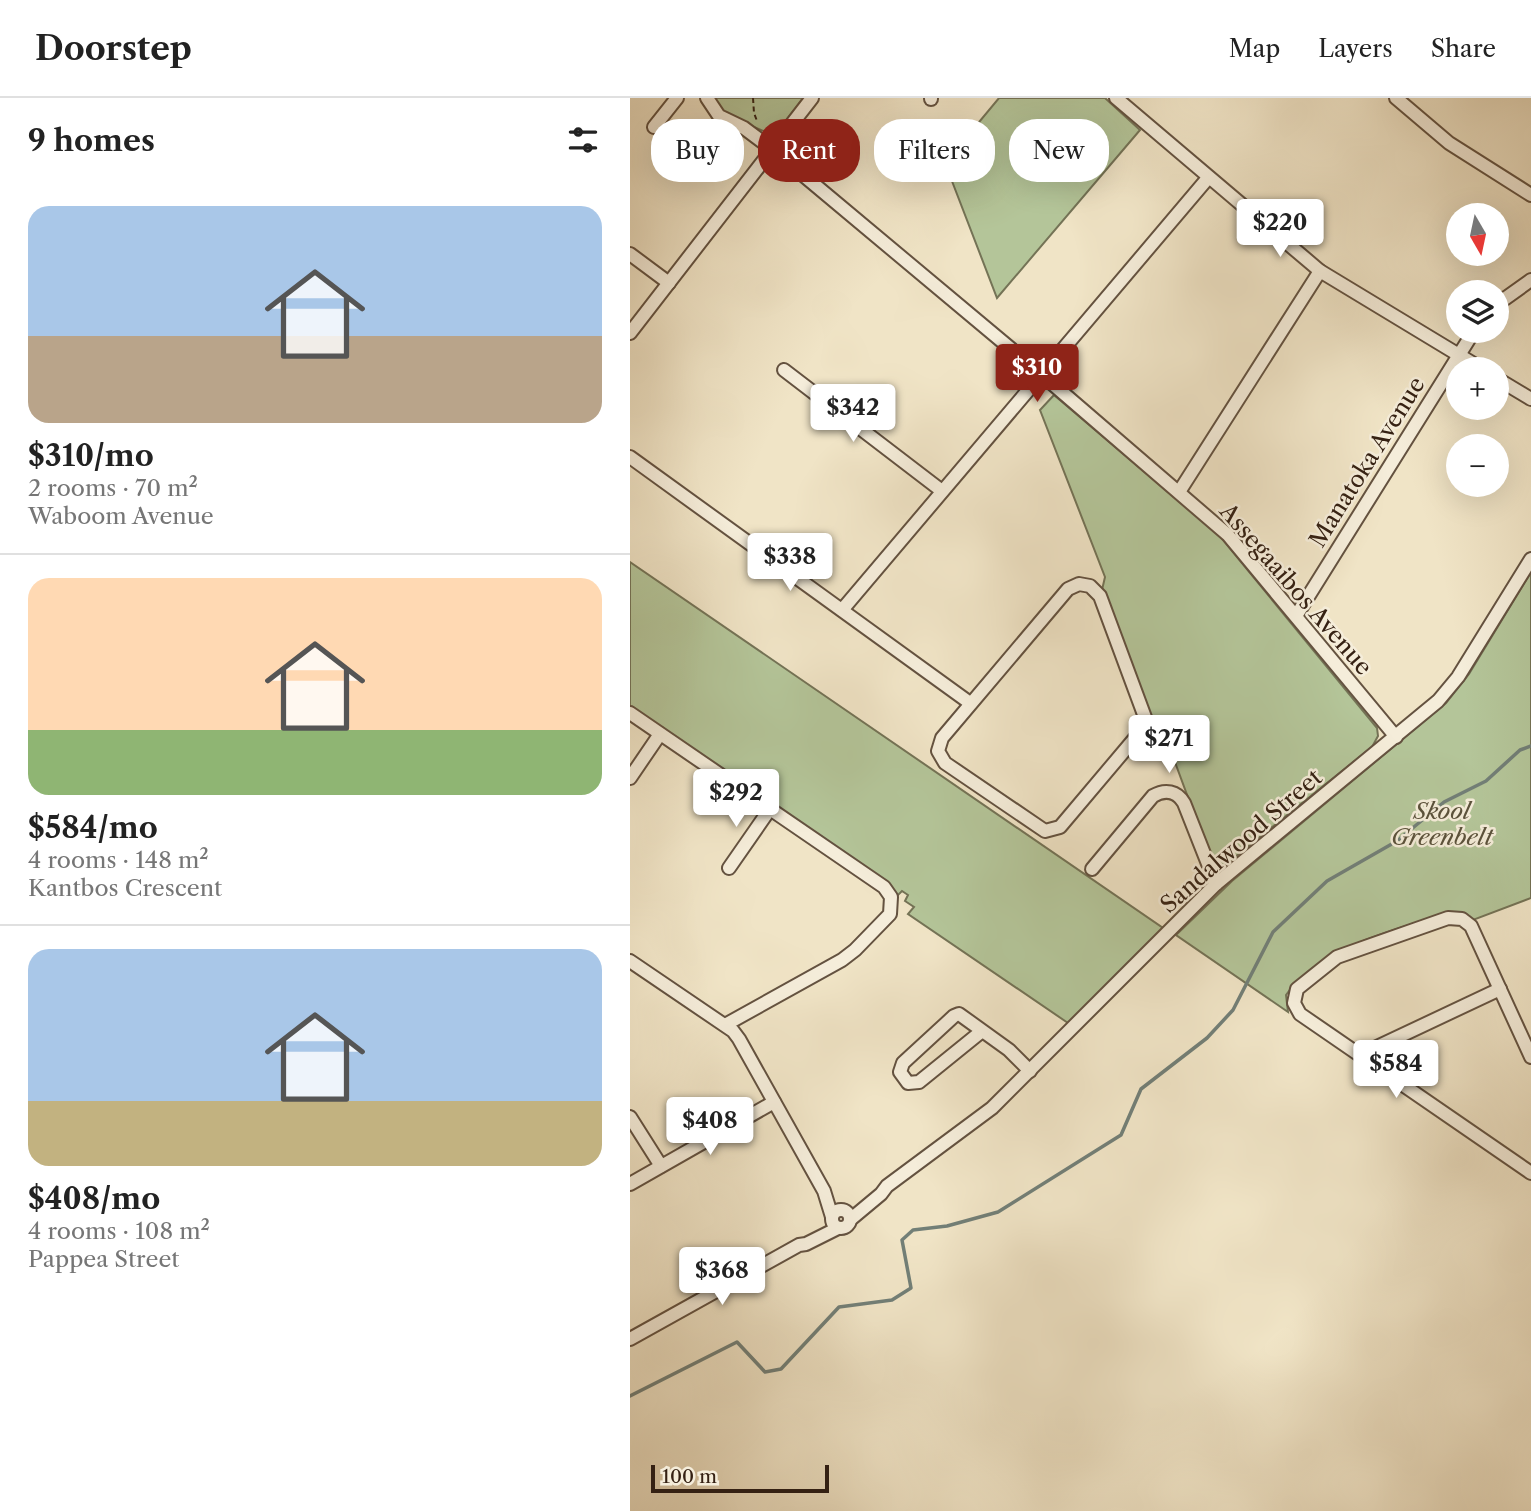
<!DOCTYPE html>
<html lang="en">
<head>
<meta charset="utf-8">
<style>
	:root { --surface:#fff; --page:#f6f6f6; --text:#222; --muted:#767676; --line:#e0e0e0; --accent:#8f2418 }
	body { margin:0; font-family:"Libre Caslon Text",serif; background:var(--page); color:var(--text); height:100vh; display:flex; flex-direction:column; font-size:26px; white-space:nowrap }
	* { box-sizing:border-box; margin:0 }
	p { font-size:23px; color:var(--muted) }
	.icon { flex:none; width:38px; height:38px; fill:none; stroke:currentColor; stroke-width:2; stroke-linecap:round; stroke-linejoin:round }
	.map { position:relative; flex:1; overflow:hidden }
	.side { display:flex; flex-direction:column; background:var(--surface); width:630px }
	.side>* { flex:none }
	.top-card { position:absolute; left:21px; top:21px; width:665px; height:63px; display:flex; gap:14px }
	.needle { width:46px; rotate:171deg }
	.controls { position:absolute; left:816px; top:105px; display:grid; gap:14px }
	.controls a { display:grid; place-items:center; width:63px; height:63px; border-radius:50%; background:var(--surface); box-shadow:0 7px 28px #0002; font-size:35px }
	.scale { position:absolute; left:21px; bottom:18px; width:178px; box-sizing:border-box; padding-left:7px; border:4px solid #352113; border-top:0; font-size:19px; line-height:24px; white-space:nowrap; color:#352113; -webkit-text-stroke:5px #f5edda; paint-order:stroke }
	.price { position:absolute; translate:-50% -60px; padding:0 16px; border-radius:7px; background:#fff; color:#222; font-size:23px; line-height:46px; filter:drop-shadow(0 2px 4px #0008) }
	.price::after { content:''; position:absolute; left:50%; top:42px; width:21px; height:16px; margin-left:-10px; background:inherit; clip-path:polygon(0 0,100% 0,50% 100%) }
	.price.selected { background:var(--accent); color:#fff }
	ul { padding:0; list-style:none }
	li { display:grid; align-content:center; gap:14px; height:371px; padding:0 28px }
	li+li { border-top:2px solid var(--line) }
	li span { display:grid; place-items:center; height:217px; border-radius:21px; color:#555 }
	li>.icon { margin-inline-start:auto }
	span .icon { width:126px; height:126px; fill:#fffc; stroke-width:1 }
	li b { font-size:30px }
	h2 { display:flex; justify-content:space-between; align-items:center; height:84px; padding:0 28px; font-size:30px }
	.chip { padding:0 24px; border-radius:28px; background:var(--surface); box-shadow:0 7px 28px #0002; font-size:24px; line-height:63px }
	.chip.selected { background:var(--accent); color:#fff }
	header { display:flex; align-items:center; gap:42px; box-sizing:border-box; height:98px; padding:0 35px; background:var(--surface); border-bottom:2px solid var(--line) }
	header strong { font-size:33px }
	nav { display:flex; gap:38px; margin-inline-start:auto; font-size:24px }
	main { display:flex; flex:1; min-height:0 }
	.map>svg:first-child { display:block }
</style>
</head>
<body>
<header>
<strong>Doorstep</strong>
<nav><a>Map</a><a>Layers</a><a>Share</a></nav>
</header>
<main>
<section class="side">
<h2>9 homes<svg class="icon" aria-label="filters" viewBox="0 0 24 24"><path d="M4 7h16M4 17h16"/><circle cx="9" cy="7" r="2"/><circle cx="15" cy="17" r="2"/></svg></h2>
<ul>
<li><span style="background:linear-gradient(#a9c7e8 60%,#b9a48a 0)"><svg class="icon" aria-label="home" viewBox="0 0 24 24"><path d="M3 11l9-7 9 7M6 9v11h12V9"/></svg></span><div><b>$310/mo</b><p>2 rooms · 70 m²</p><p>Waboom Avenue</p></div></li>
<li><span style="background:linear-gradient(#ffd9b3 70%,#8fb573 0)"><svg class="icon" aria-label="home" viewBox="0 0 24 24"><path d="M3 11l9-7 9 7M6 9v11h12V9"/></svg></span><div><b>$584/mo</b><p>4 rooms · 148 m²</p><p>Kantbos Crescent</p></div></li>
<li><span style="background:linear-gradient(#a9c7e8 70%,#c2b280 0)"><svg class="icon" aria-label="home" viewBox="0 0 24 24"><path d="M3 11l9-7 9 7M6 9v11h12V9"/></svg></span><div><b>$408/mo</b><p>4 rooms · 108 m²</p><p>Pappea Street</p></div></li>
</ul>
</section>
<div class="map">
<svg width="901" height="1413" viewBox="0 0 901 1413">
	<rect width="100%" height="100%" fill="#f0e4c6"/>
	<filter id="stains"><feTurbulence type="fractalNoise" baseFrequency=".00286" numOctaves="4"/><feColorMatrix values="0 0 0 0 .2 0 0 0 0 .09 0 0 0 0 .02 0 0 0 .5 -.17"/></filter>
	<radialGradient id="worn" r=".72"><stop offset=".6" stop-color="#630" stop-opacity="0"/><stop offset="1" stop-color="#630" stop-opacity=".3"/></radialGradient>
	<!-- green -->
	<g fill="#b4c599" stroke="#747356" stroke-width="2">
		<polygon points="82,0 173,0 151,29 138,35 99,18 85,6"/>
		<polygon points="369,0 475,0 510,32 367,200 315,65"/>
		<polygon points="424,297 589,437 747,630 748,638 742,649 595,767 584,766 580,759 532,629 521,622 519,614 472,492 475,479 410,312"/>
		<polygon points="0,464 533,830 438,925 278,816 284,809 275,803 278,797 272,793 267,798 259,786 0,608"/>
		<path d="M 901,474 L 901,800 L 843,822 L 834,816 L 819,814 C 764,833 691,847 656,897 L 658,914 L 546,837 L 602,783 L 816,605 L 839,576 Z"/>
	</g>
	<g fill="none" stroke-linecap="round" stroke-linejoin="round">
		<!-- stream -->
		<polyline stroke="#727f77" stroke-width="3.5" points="0,1298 107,1244 135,1274 151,1271 209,1209 262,1202 281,1190 272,1142 283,1132 317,1128 368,1114 491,1037 511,991 577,940 603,912 643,834 697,783 767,743 814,704 856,683 890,652 901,648"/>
		<defs>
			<g id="minor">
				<polyline points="77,0 89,18 114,30 142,51 411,276 598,437 766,639"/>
				<polyline points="486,0 690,173 852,271"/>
				<polyline points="766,0 819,45 901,97"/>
				<polyline points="301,1 301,0"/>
				<polyline points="24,29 47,0"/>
				<polyline points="0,156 39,185"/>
				<polyline points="866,207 901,182"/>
				<polyline points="0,235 182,0"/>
				<polyline points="154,272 312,393"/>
				<polyline points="866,280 901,301"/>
				<polyline points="0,359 340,605"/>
				<polyline points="549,394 690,173"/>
				<polygon points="449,486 460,488 470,498 516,622 511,633 430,729 415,733 315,665 308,653 312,640 438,491"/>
				<polyline points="212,512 578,80"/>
				<polyline points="666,518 844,233"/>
				<polyline points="0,615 254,789 261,799 260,816 225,852 212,862 95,927"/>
				<polyline points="0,680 30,636"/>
				<polyline points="99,770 140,711"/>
				<path d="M 462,771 L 523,698 C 535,691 547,693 554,705 L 586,786"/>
				<polyline points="0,863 103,933 109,941 194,1093 202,1119"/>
				<polyline points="352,933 289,984 278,985 270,974 273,965 324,918 329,916 379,952 400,973"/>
				<polyline points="730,957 870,891"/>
				<polyline points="901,959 841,828 832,821 818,820 707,859 667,891 664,905 670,916 901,1075"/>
				<polyline points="0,1019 31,1068"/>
				<polyline points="0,1086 144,1004"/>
				<circle cx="211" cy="1121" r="9"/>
				<polyline points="221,1121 251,1096 257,1088 362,1010 586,786 808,603 828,579 901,461"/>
				<polyline points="0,1241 169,1147 176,1146 208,1130"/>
			</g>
		</defs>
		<!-- minor casing -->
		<use href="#minor" stroke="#645240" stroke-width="16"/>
		<!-- path -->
		<polyline stroke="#352113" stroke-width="2" stroke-dasharray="5 3.5" stroke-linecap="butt" points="123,0 124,15 127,23"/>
		<!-- minor -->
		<use href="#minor" stroke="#f5edda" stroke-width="12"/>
	</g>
	<g text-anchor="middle" stroke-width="5" stroke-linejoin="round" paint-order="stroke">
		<!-- street labels -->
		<g font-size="23" fill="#352113" stroke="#f5edda">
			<text transform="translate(737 364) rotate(-58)" y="8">Manatoka Avenue</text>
			<text transform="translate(666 491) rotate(49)" y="8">Assegaaibos Avenue</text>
			<text transform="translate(611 743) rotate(-41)" y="8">Sandalwood Street</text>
		</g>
		<!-- park labels -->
		<g font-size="23" font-style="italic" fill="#5b523b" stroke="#f5edda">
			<text x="812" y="721">Skool<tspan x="812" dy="26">Greenbelt</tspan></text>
		</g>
	</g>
	<rect width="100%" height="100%" filter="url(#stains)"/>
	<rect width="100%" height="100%" fill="url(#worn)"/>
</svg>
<div class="controls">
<a><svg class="needle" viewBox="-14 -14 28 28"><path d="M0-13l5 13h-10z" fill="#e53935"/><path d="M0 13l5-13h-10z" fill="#767676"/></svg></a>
<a><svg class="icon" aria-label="layers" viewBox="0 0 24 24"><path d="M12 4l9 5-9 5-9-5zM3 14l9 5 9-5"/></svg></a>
<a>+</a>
<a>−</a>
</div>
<div class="scale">100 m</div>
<b class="price" style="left:650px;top:161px">$220</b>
<b class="price selected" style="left:407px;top:306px">$310</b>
<b class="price" style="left:223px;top:346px">$342</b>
<b class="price" style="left:160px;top:495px">$338</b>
<b class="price" style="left:539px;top:677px">$271</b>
<b class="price" style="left:106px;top:731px">$292</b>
<b class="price" style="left:766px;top:1002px">$584</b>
<b class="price" style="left:80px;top:1059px">$408</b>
<b class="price" style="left:92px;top:1209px">$368</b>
<div class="top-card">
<a class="chip">Buy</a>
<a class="chip selected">Rent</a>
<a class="chip">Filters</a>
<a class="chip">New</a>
</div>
</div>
</main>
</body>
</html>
